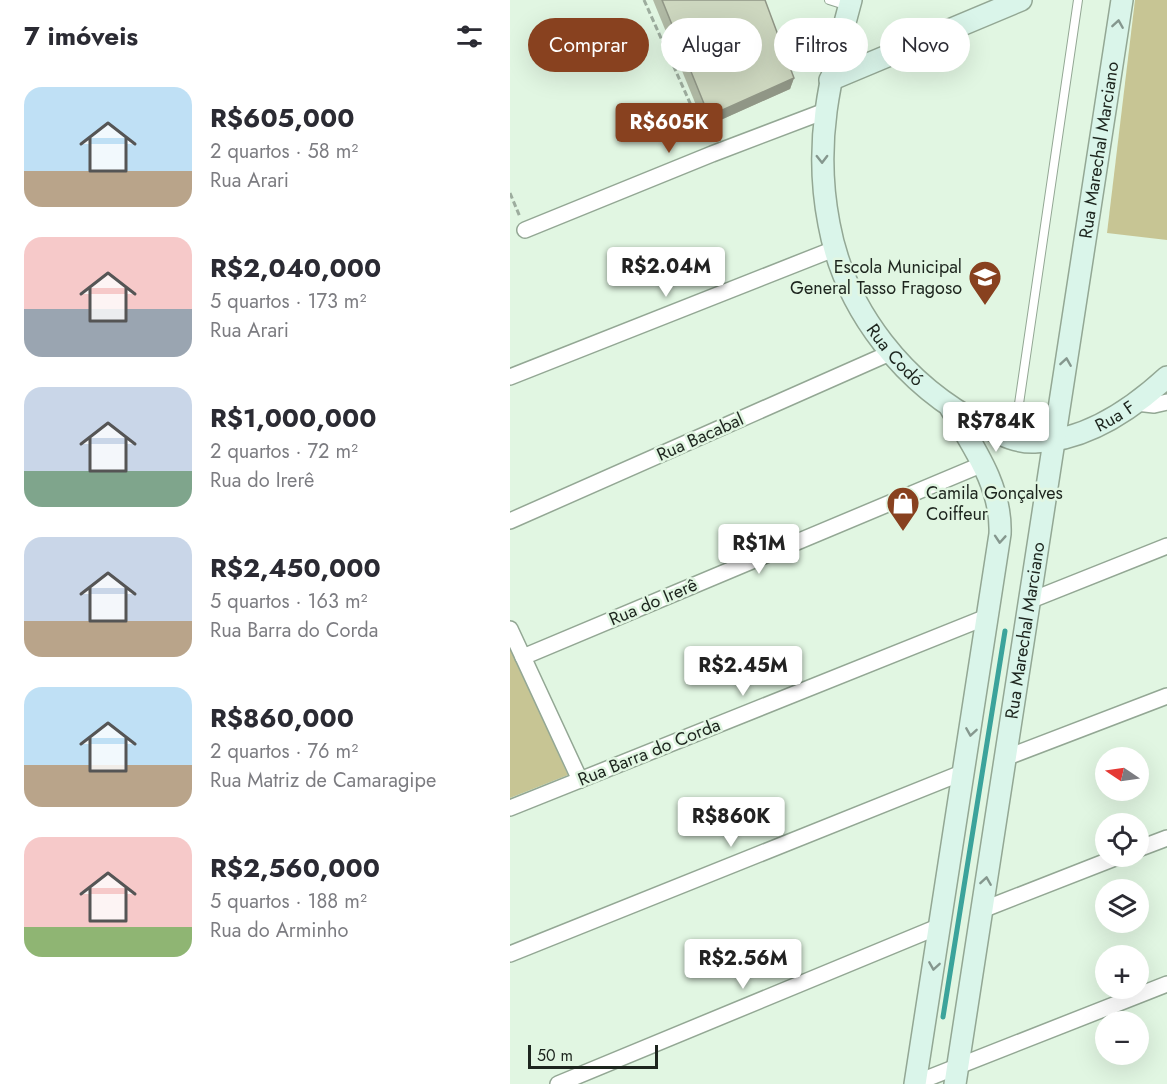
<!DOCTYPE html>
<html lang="pt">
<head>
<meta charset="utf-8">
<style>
	:root { --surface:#fff; --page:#f2f2f3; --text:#2b2b33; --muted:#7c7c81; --accent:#88411f }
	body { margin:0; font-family:Jost,sans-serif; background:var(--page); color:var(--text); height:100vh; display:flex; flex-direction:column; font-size:22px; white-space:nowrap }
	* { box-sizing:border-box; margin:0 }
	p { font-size:20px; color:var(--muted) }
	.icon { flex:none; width:33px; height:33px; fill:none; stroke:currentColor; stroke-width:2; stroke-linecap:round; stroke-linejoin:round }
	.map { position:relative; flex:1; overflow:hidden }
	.panel { display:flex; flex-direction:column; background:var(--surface); width:510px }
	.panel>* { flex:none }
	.top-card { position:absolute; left:18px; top:18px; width:549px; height:54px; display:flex; gap:12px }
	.needle { width:39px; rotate:283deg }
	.tools { position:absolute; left:585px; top:747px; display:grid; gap:12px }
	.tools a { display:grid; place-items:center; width:54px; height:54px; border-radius:50%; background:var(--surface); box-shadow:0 6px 24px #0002; font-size:30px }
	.scale { position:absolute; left:18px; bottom:15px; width:130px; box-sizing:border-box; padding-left:6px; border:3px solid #1d251e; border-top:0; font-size:16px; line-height:21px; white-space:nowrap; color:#1d251e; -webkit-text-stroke:4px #e1f6e2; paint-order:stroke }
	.price { position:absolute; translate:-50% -51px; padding:0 14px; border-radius:6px; background:#fff; color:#222; font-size:20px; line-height:39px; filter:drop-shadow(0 2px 3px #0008) }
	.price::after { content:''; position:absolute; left:50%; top:36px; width:18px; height:14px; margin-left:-9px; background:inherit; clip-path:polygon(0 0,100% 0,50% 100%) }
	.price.selected { background:var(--accent); color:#fff }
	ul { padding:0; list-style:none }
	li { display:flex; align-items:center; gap:18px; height:150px; padding:0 24px }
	li span { display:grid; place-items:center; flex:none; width:168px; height:120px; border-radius:18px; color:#555 }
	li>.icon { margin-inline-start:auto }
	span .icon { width:72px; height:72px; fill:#fffc; stroke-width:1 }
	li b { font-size:26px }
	h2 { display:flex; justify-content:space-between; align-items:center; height:72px; padding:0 24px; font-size:26px }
	.tag { padding:0 21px; border-radius:27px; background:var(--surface); box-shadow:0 6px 24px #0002; font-size:21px; line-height:54px }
	.tag.selected { background:var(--accent); color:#fff }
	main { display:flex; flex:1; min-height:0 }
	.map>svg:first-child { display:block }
</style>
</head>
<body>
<main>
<section class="panel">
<h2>7 imóveis<svg class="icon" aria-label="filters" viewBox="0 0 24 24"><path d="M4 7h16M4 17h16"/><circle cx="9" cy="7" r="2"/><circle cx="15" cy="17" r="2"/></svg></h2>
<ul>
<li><span style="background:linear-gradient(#bfe0f5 70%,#b9a48a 0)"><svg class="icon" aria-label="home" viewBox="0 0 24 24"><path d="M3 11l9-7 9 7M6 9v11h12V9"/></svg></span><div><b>R$605,000</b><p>2 quartos · 58 m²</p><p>Rua Arari</p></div></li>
<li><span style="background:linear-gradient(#f6c9c9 60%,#9aa5b1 0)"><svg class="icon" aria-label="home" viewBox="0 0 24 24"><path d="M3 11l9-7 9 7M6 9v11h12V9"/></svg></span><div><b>R$2,040,000</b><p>5 quartos · 173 m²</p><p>Rua Arari</p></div></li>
<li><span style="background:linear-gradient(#c9d6e8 70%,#7fa58c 0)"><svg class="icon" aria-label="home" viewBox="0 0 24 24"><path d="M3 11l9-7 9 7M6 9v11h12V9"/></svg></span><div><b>R$1,000,000</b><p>2 quartos · 72 m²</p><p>Rua do Irerê</p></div></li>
<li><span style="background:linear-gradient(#c9d6e8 70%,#b9a48a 0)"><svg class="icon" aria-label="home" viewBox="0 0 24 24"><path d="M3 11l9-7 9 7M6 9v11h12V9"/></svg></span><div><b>R$2,450,000</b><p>5 quartos · 163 m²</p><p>Rua Barra do Corda</p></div></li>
<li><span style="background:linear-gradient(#bfe0f5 65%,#b9a48a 0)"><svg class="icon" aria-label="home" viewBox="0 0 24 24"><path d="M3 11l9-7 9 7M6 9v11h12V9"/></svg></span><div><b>R$860,000</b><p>2 quartos · 76 m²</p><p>Rua Matriz de Camaragipe</p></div></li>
<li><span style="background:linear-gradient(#f6c9c9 75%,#8fb573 0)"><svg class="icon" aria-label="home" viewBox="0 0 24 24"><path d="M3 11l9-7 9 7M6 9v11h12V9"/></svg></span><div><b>R$2,560,000</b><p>5 quartos · 188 m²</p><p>Rua do Arminho</p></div></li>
</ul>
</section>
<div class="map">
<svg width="657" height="1084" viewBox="0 0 657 1084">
	<rect width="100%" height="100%" fill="#e1f6e2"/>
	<!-- green -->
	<g fill="#c7c594">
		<polygon points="625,0 657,0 657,240 597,233"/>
		<polygon points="0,646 58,775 0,798"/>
	</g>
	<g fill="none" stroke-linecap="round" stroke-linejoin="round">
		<!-- stream -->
		<polyline stroke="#3ba39b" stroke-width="5" points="433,1017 495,631"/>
		<defs>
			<g id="lane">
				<polyline points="319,0 338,6"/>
				<polyline points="504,438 568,0"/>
			</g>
			<g id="street">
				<polyline points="15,230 202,154 315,111"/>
				<polyline points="0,377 324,249"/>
				<polyline points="626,403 644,405 657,402"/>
				<polyline points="0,521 380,353"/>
				<polyline points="519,601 657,546"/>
				<polyline points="0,629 70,780"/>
				<polyline points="13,657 473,464"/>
				<polyline points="495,758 657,696"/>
				<polyline points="0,808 479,616"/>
				<polyline points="628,849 657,838"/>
				<polyline points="472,910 610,856"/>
				<polyline points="0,954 454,772"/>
				<polyline points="48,1084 430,926"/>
				<polyline points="403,1084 657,984"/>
			</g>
			<g id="secondary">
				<path id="s1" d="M 341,0 C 320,78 303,142 319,224 C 335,311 395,386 474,426 C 490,434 506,443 525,442 C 576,441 621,410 657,377"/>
				<polyline points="320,80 511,0"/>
				<path d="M 405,1084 L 490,534 C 492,487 464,448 441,409"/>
				<path id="s2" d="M 445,1084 L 612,0"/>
			</g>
		</defs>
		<!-- lane casing -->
		<use href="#lane" stroke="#93a794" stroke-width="10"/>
		<!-- street casing -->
		<use href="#street" stroke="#93a794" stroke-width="18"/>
		<!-- secondary casing -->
		<use href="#secondary" stroke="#93a794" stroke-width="24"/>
		<!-- path -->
		<g stroke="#9dad9e" stroke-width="3" stroke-dasharray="6 3" stroke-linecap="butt">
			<polyline points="134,0 197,141"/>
			<polyline points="0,193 10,217"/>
		</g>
		<!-- lane -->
		<use href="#lane" stroke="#fff" stroke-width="8"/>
		<!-- street -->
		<use href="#street" stroke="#fff" stroke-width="15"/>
		<!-- secondary -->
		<use href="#secondary" stroke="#daf5ea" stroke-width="21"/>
	</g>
	<!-- wall -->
	<polygon fill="#b0b9a4" points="143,0 255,0 284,78 280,89 195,127"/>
	<!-- shaded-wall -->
	<polygon fill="#909686" points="284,78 280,89 195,127 199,116"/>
	<!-- building -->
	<polygon fill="#cdd7bf" stroke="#909686" stroke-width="1.5" points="152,0 255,0 284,78 199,116"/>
	<!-- one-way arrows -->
	<defs><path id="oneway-chevron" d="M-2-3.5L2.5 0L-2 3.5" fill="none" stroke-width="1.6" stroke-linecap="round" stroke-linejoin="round" transform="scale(1.5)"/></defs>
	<g stroke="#85978e">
		<use href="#oneway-chevron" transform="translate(608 24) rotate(-81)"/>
		<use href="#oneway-chevron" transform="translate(312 159) rotate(89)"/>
		<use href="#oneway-chevron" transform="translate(556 362) rotate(-81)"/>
		<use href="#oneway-chevron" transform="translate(490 539) rotate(94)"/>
		<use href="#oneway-chevron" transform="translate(461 732) rotate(99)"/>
		<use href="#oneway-chevron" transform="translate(476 881) rotate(-81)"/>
		<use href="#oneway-chevron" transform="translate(424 966) rotate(99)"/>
	</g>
	<!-- icons -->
	<defs>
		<symbol id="school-pin" viewBox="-11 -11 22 30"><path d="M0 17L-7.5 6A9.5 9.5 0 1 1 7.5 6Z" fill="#88411f" stroke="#e1f6e2"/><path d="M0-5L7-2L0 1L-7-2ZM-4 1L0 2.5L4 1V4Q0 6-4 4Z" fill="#fff"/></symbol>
		<symbol id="shop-pin" viewBox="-11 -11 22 30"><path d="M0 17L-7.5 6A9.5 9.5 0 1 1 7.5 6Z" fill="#88411f" stroke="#e1f6e2"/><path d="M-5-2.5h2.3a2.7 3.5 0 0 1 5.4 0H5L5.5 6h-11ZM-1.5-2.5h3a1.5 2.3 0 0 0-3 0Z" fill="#fff"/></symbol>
	</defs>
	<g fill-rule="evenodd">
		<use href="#school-pin" x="456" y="258" width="38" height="52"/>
		<use href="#shop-pin" x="374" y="484" width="38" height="52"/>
	</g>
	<g text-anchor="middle" stroke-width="5" stroke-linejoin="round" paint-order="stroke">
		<!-- street labels -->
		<g font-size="18" fill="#1d251e" stroke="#e1f6e2">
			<text dy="6" stroke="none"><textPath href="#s2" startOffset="945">Rua Marechal Marciano</textPath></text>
			<text dy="6" stroke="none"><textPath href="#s1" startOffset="376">Rua Codó</textPath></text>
			<text dy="6" stroke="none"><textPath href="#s1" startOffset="630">Rua F</textPath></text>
			<text transform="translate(190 437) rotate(-24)" y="6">Rua Bacabal</text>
			<text transform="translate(143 602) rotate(-23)" y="6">Rua do Irerê</text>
			<text dy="6" stroke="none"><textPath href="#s2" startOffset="459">Rua Marechal Marciano</textPath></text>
			<text transform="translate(139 752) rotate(-22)" y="6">Rua Barra do Corda</text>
		</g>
		<!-- poi labels -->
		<g font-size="18" fill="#1d251e" stroke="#e1f6e2" text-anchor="end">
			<text x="452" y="273">Escola Municipal<tspan x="452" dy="21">General Tasso Fragoso</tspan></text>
			<text x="416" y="499" text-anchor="start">Camila Gonçalves<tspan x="416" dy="21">Coiffeur</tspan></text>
		</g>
	</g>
</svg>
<div class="tools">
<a><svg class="needle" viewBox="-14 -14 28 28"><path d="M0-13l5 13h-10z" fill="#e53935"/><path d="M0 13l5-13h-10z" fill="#7c7c81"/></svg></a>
<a><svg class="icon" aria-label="locate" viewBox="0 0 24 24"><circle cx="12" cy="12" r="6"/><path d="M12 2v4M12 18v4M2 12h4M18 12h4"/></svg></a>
<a><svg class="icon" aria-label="layers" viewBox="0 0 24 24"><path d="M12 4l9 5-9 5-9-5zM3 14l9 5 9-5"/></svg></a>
<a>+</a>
<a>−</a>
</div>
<div class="scale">50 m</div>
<b class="price selected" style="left:159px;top:154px">R$605K</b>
<b class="price" style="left:156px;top:298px">R$2.04M</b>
<b class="price" style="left:486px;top:453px">R$784K</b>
<b class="price" style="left:249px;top:575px">R$1M</b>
<b class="price" style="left:233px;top:697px">R$2.45M</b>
<b class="price" style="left:221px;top:848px">R$860K</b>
<b class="price" style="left:233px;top:990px">R$2.56M</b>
<div class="top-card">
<a class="tag selected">Comprar</a>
<a class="tag">Alugar</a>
<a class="tag">Filtros</a>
<a class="tag">Novo</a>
</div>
</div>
</main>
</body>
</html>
